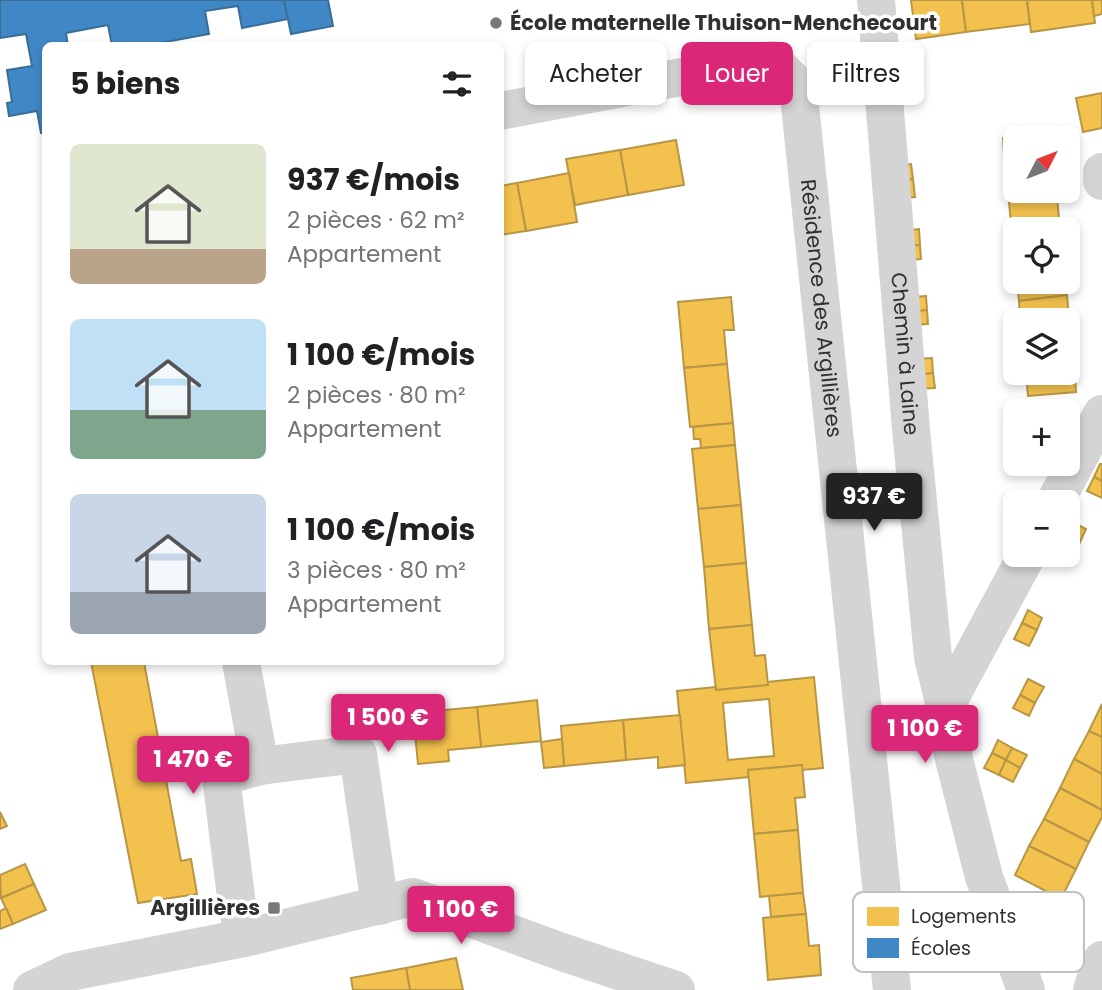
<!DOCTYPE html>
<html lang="fr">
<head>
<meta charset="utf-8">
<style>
	:root { --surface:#fff; --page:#f2f2f2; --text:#202124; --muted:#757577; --accent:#db2777 }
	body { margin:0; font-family:Poppins,sans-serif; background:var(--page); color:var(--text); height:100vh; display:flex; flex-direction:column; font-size:26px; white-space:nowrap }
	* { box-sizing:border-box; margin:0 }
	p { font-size:23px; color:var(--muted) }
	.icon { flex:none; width:38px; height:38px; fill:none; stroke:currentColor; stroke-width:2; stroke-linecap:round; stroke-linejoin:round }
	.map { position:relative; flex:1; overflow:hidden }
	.drawer { position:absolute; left:42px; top:42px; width:462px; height:623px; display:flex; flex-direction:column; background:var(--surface); border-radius:10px; box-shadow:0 4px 10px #0003 }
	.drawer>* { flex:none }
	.hud { position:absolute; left:525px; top:42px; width:471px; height:63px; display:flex; gap:14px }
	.needle { width:46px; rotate:48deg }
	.tools { position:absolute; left:1003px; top:126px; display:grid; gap:14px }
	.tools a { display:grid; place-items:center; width:77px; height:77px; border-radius:10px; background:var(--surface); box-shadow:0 4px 10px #0003; font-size:35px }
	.price { position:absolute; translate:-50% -60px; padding:0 16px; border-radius:7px; background:var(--accent); color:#fff; font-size:23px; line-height:46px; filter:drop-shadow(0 2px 4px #0008) }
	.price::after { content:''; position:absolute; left:50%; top:42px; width:21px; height:16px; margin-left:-10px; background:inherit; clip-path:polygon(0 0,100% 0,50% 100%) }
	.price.current { background:#222; color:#fff }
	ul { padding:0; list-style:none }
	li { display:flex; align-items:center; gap:21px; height:175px; padding:0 28px }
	li span { display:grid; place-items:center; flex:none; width:196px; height:140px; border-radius:10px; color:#555 }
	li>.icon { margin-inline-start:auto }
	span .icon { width:84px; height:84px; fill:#fffc; stroke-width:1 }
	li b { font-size:30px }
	h2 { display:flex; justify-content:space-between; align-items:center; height:84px; padding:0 28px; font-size:30px }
	.chip { padding:0 24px; border-radius:10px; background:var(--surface); box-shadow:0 4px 10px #0003; font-size:24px; line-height:63px }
	.chip.current { background:var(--accent); color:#fff }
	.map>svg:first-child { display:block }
</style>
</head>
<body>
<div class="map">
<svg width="1102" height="990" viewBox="0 0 1102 990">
	<rect width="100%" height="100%" fill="#fff"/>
	<!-- homes -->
	<g fill="#f2c14e" stroke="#b89645" stroke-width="2" fill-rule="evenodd">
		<polygon points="911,0 962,0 966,32 916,39"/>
		<polygon points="962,0 1027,0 1030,24 966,32"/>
		<polygon points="1027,0 1092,0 1095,23 1031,32"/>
		<polygon points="1092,0 1102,0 1102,14 1094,16"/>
		<polygon points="1102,93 1102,128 1083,132 1076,98"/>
		<polygon points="1051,134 1051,138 1015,138 1015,170 1005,171 1003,138"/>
		<polygon points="676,140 684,185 628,195 620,150"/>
		<polygon points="620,150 628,195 575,205 566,159"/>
		<polygon points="911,164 913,179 896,182 894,166"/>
		<polygon points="1015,170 1015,191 1056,191 1057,197 1009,202 1005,171"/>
		<polygon points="569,173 577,222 526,231 517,183"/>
		<polygon points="913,179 915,197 897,199 896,182"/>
		<polygon points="517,183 526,231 500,235 500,186"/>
		<polygon points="1057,197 1060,229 1015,229 1015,235 1012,235 1009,202"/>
		<polygon points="919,229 920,245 903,246 901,231"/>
		<polygon points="920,245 921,259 905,261 903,246"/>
		<polygon points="1017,282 1066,282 1067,295 1019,301"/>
		<polygon points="1067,295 1070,327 1068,327 1068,320 1020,320 1019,301"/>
		<polygon points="926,296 927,310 911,312 909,297"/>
		<polygon points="731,297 734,330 724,330 727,364 684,368 678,302"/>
		<polygon points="927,310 928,324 911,325 911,312"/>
		<polygon points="1068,327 1070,327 1074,359 1068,360"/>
		<polygon points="932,358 933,373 917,375 916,359"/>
		<polygon points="1074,359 1076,392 1028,396 1026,373 1068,373 1068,360"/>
		<polygon points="727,364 733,423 690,427 684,368"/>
		<polygon points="933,373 935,388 918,389 917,375"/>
		<polygon points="733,423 735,445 701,448 700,439 694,439 693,427"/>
		<polygon points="735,445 741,505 698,509 692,449"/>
		<polygon points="1100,464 1102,464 1102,481 1094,477"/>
		<polygon points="1094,477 1102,481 1102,498 1087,491"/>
		<polygon points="741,505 746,563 704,567 698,509"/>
		<polygon points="1072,522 1086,529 1080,542 1068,535"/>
		<polygon points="1068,535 1080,542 1073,556 1068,553"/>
		<polygon points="746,563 752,625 709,629 704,567"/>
		<polygon points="1028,610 1042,618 1037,630 1022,623"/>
		<polygon points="1022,623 1037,630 1029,646 1014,639"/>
		<polygon points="752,625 755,656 765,655 768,685 716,690 709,629"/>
		<polygon points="91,662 144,662 181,861 191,859 197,894 138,903"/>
		<path d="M 814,677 L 823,768 L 802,770 L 802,765 L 748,770 L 749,777 L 686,783 L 677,691 L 715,687 L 716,690 L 768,685 L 768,682 ZM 769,699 L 774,756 L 728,760 L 723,703 Z"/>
		<polygon points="1028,679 1044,687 1035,703 1020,695"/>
		<polygon points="1020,695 1035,703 1029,716 1013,708"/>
		<polygon points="537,700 541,741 481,747 477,707"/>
		<polygon points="1102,704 1102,737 1089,731"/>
		<polygon points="477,707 481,747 448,750 449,761 418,764 413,713"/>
		<polygon points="680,715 685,765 658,768 658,757 626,760 623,720"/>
		<polygon points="623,720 626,760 564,766 561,726"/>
		<polygon points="1089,731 1102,737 1102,774 1074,759"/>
		<polygon points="562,739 564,766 544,768 541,742"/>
		<polygon points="998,740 1012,748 1006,760 992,753"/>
		<polygon points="1012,748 1027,755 1020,768 1006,760"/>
		<polygon points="992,753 1006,760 999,775 984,768"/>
		<polygon points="1074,759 1102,774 1102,810 1060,788"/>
		<polygon points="1006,760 1020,768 1013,782 999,775"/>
		<polygon points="802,765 805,797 795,798 798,830 754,834 748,770"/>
		<polygon points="1060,788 1102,810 1102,817 1089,842 1044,819"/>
		<polygon points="0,812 7,826 0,829"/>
		<polygon points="1044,819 1089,842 1076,869 1029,846"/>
		<polygon points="798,830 803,893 760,897 754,834"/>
		<polygon points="1029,846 1076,869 1061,899 1015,875"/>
		<polygon points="25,864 34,884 1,898 0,875"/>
		<polygon points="34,884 46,910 13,924 1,898"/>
		<polygon points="803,893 806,914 771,917 769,896"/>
		<polygon points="6,908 13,924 0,929 0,911"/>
		<polygon points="806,914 809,946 819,945 821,975 768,980 763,918"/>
		<polygon points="456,958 463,990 410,990 406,968"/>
		<polygon points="406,968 410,990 353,990 351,978"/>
	</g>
	<!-- schools -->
	<g fill="#3f88c5" stroke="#3a6e98" stroke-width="2">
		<polygon points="0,0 284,0 288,19 242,28 238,6 205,11 209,34 144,46 112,46 108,25 66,33 68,46 46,46 46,132 41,133 37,111 9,116 7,103 12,102 7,70 32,66 26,34 0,38"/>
		<polygon points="284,0 328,0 333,26 291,34"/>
	</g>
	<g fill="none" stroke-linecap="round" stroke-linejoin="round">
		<!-- minor -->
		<g stroke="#d4d4d4" stroke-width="38">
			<path id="s1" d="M 876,0 L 911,429 L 933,657 L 945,707"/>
			<path id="s2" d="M 500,111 L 772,60 L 798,86 L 892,990"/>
			<polyline points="1102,172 1102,181"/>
			<polyline points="1055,502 1102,414"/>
			<polyline points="241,662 260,766 221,777 237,905 244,938"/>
			<polyline points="260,766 358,754 380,906"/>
			<polyline points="32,990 70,972 244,938 413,897 559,951 676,990"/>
			<polyline points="1026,990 984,877 954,759 945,707 1027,555"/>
			<polyline points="1092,990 1102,960"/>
		</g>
	</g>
	<!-- markers -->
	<g fill="#787878" stroke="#fff" stroke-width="2.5">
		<circle cx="496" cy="23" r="7"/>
		<rect x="267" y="901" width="14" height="14" rx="3.5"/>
	</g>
	<g text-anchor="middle" stroke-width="7" stroke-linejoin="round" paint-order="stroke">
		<!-- poi labels -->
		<g font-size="21" font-weight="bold" fill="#303030" stroke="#fff" text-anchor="start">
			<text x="510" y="30">École maternelle Thuison-Menchecourt</text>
			<text x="260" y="915" text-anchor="end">Argillières</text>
		</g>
		<!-- street labels -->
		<g font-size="21" fill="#303030" stroke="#fff">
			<text dy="7" stroke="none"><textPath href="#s2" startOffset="537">Résidence des Argillières</textPath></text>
			<text dy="7" stroke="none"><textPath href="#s1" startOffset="355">Chemin à Laine</textPath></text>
		</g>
	</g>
	<!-- legend -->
	<rect x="853" y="892" width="231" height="80" rx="10" fill="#fff" stroke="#c1c1c1" stroke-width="2"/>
	<rect x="867" y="907" width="32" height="19" fill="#f2c14e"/>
	<rect x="867" y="938" width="32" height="20" fill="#3f88c5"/>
	<g font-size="19" fill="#303030">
		<text x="911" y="923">Logements</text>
		<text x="911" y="955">Écoles</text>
	</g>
</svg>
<div class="tools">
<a><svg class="needle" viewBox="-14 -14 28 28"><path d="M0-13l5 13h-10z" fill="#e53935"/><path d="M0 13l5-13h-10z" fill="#757577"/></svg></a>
<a><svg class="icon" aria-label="locate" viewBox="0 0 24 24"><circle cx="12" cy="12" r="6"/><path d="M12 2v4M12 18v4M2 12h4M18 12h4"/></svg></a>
<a><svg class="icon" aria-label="layers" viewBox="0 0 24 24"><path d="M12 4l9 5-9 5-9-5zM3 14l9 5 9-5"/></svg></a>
<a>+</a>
<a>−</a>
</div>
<b class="price current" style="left:874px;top:533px">937 €</b>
<b class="price" style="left:388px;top:754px">1 500 €</b>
<b class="price" style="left:925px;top:765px">1 100 €</b>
<b class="price" style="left:193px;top:796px">1 470 €</b>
<b class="price" style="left:461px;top:946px">1 100 €</b>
<div class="hud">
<a class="chip">Acheter</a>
<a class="chip current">Louer</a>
<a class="chip">Filtres</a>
</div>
<section class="drawer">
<h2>5 biens<svg class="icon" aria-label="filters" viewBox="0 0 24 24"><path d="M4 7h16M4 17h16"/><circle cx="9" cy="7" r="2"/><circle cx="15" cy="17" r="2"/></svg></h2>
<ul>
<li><span style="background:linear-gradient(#dfe7d0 75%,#b9a48a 0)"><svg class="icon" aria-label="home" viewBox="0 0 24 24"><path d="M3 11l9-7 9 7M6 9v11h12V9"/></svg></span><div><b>937 €/mois</b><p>2 pièces · 62 m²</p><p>Appartement</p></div></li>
<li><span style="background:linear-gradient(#bfe0f5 65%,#7fa58c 0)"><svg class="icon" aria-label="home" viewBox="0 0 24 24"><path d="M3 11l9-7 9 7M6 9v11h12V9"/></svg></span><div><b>1 100 €/mois</b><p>2 pièces · 80 m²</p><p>Appartement</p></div></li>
<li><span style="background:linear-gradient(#c9d6e8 70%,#9aa5b1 0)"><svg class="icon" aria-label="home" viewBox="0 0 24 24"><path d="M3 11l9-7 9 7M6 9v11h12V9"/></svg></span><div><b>1 100 €/mois</b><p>3 pièces · 80 m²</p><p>Appartement</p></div></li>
</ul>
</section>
</div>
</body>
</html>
